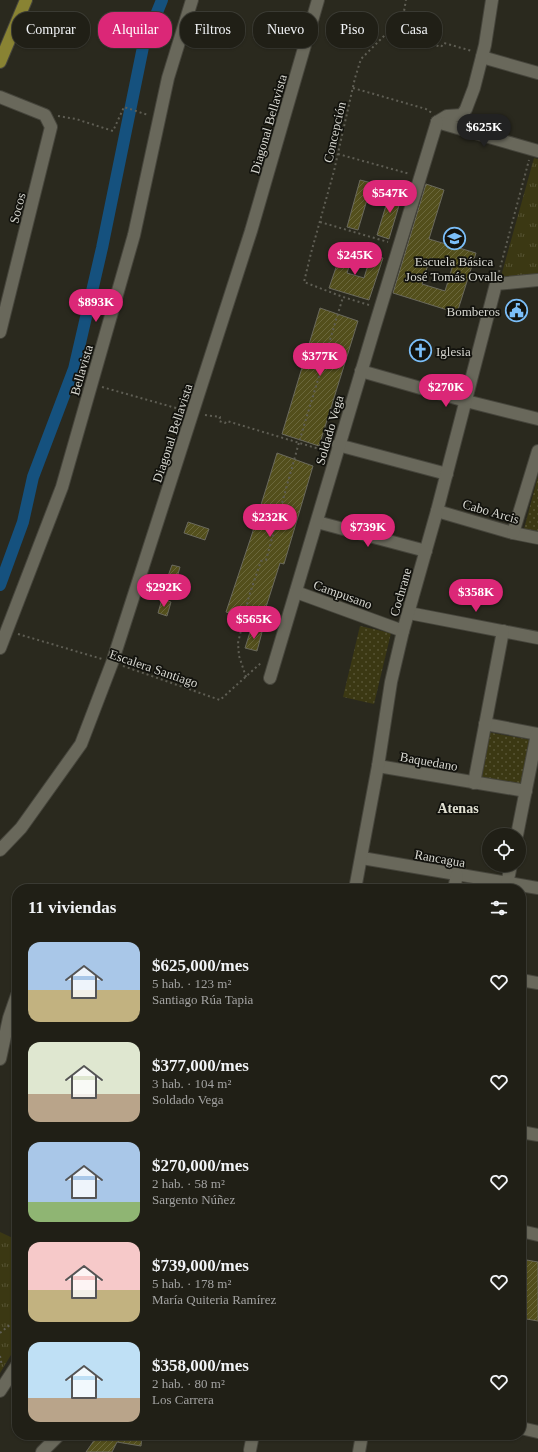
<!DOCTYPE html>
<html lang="es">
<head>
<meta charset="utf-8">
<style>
	:root { --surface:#201f16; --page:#28271f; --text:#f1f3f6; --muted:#a2a2a1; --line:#3d3d35; --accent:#db2777 }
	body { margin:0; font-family:Georgia,serif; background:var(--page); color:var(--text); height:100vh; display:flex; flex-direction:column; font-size:15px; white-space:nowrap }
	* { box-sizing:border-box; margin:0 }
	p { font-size:13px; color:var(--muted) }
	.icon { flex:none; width:22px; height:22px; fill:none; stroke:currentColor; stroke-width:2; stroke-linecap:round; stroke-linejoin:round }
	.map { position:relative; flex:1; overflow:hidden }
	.panel { position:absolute; left:12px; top:884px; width:514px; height:556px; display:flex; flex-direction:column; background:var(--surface); border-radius:16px; box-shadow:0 1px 3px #0004,0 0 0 1px var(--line) }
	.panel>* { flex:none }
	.top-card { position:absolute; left:12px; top:12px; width:514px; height:36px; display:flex; gap:8px }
	.fabs { position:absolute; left:482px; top:828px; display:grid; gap:8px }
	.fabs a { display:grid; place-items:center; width:44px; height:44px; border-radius:50%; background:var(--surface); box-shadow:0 1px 3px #0004,0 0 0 1px var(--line); font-size:20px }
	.price { position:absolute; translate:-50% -34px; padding:0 9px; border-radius:14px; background:var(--accent); color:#fff; font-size:13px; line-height:26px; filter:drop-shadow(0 1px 2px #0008) }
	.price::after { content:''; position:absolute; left:50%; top:24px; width:12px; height:9px; margin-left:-6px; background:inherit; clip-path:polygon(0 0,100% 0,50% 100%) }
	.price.active { background:#222; color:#fff }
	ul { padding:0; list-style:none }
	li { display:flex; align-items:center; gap:12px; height:100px; padding:0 16px }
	li span { display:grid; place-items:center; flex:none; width:112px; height:80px; border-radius:12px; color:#555 }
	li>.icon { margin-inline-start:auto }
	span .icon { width:48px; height:48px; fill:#fffc; stroke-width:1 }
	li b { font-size:17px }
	h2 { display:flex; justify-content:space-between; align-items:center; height:48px; padding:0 16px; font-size:17px }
	.tag { padding:0 14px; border-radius:16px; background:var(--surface); box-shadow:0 1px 3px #0004,0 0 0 1px var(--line); font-size:14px; line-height:36px }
	.tag.active { background:var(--accent); color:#fff }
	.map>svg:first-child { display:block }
</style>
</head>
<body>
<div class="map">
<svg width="538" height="1452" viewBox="0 0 538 1452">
	<defs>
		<pattern id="grass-dots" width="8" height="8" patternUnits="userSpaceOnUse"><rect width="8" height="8" fill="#3b3813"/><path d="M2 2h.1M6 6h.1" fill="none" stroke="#575434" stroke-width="1.8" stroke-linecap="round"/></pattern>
		<pattern id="park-tufts" width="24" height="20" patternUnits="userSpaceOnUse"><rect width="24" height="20" fill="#3b3813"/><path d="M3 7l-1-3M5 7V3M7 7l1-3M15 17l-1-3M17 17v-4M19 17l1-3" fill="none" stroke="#575434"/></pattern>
		<pattern id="building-hatch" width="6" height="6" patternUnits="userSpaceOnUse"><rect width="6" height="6" fill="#534f1c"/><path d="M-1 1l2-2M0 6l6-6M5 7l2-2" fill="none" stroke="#6b683c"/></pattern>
	</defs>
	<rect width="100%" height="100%" fill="#2a291e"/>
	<!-- grass -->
	<g fill="url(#grass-dots)">
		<polygon points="538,476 538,531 524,529"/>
		<polygon points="360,626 391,633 374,704 343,697"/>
		<polygon points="487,732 531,740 523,786 478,778"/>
	</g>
	<!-- park -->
	<g fill="url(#park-tufts)">
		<polygon points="534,158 538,159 538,276 500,280"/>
		<polygon points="0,1232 17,1240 17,1345 0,1373"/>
	</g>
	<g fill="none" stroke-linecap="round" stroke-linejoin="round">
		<!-- canal -->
		<polyline stroke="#15517e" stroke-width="12" points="0,585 23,522 33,477 74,369 102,248 143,47 162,0"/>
	</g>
	<!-- building -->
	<g fill="url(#building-hatch)" stroke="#6a695c" fill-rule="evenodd">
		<polygon points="360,180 372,183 358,230 347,227"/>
		<path d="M 426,184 L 444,190 L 429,239 L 476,253 L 457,313 L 393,293 ZM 430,258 L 453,265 L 445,291 L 422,284 Z"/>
		<polygon points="391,189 403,192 389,239 377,235"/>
		<polygon points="343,247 354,251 347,273 364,278 371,255 383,258 369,300 329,288"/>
		<polygon points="320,308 358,321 319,446 282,434"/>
		<polygon points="277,453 313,466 284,564 280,563 261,623 226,612 252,534"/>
		<polygon points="188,522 209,529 205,540 184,533"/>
		<polygon points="172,565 180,567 176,581 167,579"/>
		<polygon points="162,599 171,602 167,616 158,613"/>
		<polygon points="251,629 262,632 257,651 245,648"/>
		<polygon points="521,1259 538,1262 538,1321 521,1318"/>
		<polygon points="96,1435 142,1435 141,1446 117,1442 112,1452 86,1452 93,1442"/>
	</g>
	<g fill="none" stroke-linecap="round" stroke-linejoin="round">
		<defs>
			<g id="minor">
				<polyline points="482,57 538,73"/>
				<polyline points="0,97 45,115 51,127 0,332"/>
				<polyline points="437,122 447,116 462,115 466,109 474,88 485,45 492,0"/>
				<polyline points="437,122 538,151"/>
				<polyline points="361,371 466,401 538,419"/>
				<polyline points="338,445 447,474"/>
				<polyline points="437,511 513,533 538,538"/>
				<polyline points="317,522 426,551"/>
				<polyline points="513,533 538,451"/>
				<polyline points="296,592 403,631"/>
				<polyline points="409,613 538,638"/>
				<polyline points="0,648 62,487 134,235 168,78 192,0"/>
				<path d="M 270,678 C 325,492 380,307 437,122"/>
				<polyline points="485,724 538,734"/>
				<polyline points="378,766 526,791"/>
				<polyline points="474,783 503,631"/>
				<polyline points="517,835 537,734"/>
				<polyline points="0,850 21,828 81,744 112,663 251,231 318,0"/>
				<polyline points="362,858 538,888"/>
				<polyline points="507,884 511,865"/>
				<polyline points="355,889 378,766 391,682 403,631 437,511 496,284 538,280"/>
				<polyline points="454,889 457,875"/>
				<polyline points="521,980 538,983"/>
				<polyline points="0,1059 9,1018 17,995"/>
				<polyline points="521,1132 538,1135"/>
				<polyline points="521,1231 538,1235"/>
				<polyline points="0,1391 17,1365"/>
				<polyline points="521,1428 538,1432"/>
				<polyline points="250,1450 253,1435"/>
				<polyline points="42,1452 59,1435"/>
				<polyline points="359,1452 362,1435"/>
			</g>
			<polyline id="major" points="0,62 26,0"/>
		</defs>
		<!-- minor casing -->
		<use href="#minor" stroke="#46453c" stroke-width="14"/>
		<!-- major casing -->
		<use href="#major" stroke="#46453c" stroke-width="14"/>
		<!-- path -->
		<g stroke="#5f5e54" stroke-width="2" stroke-dasharray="2 3" stroke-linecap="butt">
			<polyline points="389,30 441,47 444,43 472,51"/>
			<polyline points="353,88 426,109 432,113"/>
			<polyline points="58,116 76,119 113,131 124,107 148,115"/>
			<polyline points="338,154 410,174"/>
			<polyline points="320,222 388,242"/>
			<polyline points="499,272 529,160"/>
			<polyline points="369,305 343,297 304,282 311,253 334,171 355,78 361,59 403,17 406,0"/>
			<polyline points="102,387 183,410"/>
			<polyline points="205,415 220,417 219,421 225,423 227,421 326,451"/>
			<polyline points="18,634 102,659"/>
			<polyline points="123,666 220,700 262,662"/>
			<polyline points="246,677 239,656 238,643 249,596 261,561 266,560 300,439 343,297"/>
			<polyline points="0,1333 17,1319"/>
			<polyline points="0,1356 2,1366"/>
		</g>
		<!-- minor -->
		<use href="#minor" stroke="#69685b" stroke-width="12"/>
		<!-- major -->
		<use href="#major" stroke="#898333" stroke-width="12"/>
	</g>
	<!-- icons -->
	<defs>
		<symbol id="school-ring" viewBox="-11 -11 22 22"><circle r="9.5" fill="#12120d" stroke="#7bbef8" stroke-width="1.5"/><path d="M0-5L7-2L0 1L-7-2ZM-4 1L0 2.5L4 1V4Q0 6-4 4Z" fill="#7bbef8"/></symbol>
		<symbol id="civic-ring" viewBox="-11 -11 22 22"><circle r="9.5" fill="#12120d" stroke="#7bbef8" stroke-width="1.5"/><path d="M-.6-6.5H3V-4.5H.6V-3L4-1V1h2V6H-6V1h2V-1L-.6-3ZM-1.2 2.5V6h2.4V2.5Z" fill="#7bbef8"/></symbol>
		<symbol id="church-ring" viewBox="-11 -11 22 22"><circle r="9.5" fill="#12120d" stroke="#7bbef8" stroke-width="1.5"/><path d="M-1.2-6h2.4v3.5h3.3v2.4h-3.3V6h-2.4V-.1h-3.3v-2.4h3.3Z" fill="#7bbef8"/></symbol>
	</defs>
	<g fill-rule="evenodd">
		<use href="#school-ring" x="442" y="226" width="25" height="25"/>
		<use href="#civic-ring" x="504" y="298" width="25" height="25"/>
		<use href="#church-ring" x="408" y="338" width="25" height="25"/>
	</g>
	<g text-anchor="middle" stroke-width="3.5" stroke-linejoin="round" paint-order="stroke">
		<!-- street labels -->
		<g font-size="13" fill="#d6d6cf" stroke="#12120d">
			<text transform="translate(268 124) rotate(-74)" y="5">Diagonal Bellavista</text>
			<text transform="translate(334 132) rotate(-77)" y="5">Concepción</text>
			<text transform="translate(17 208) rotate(-76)" y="5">Socos</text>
			<text transform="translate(81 370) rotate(-74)" y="5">Bellavista</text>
			<text transform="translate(329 430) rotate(-74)" y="5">Soldado Vega</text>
			<text transform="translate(172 433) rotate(-72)" y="5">Diagonal Bellavista</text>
			<text transform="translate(491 511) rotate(16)" y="5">Cabo Arcis</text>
			<text transform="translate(400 592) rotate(-74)" y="5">Cochrane</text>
			<text transform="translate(343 594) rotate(20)" y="5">Campusano</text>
			<text transform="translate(154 668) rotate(19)" y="5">Escalera Santiago</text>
			<text transform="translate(429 761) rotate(10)" y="5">Baquedano</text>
			<text transform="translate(440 858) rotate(10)" y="5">Rancagua</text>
		</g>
		<!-- poi labels -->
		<g font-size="13" fill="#d6d6cf" stroke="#12120d">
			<text x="454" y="266">Escuela Básica<tspan x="454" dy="15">José Tomás Ovalle</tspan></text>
			<text x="500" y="316" text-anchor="end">Bomberos</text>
			<text x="436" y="356" text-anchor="start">Iglesia</text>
		</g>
		<!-- neighbourhood labels -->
		<g font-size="14" font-weight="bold" fill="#e2e1d2" stroke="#12120d">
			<text x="458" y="813">Atenas</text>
		</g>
	</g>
</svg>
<div class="fabs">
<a><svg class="icon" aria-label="locate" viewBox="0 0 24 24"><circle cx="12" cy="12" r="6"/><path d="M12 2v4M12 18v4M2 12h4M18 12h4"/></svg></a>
</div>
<b class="price active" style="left:484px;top:148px">$625K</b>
<b class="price" style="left:390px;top:214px">$547K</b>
<b class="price" style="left:355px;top:276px">$245K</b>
<b class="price" style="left:96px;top:323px">$893K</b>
<b class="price" style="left:320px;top:377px">$377K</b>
<b class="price" style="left:446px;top:408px">$270K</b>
<b class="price" style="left:270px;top:538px">$232K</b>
<b class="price" style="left:368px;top:548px">$739K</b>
<b class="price" style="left:164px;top:608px">$292K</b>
<b class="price" style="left:476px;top:613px">$358K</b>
<b class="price" style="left:254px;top:640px">$565K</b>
<div class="top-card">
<a class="tag">Comprar</a>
<a class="tag active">Alquilar</a>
<a class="tag">Filtros</a>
<a class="tag">Nuevo</a>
<a class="tag">Piso</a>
<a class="tag">Casa</a>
</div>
<section class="panel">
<h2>11 viviendas<svg class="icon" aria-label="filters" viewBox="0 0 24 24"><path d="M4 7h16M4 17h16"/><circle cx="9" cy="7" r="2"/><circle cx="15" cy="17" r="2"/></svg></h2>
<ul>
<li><span style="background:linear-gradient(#a9c7e8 60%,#c2b280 0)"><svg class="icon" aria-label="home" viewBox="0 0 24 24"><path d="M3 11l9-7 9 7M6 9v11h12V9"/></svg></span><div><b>$625,000/mes</b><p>5 hab. · 123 m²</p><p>Santiago Rúa Tapia</p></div><svg class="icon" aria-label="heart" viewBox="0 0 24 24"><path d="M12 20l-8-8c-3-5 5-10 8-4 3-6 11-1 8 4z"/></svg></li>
<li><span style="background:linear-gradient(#dfe7d0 65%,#b9a48a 0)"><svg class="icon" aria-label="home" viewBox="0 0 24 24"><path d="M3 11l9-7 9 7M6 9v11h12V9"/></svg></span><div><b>$377,000/mes</b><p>3 hab. · 104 m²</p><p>Soldado Vega</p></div><svg class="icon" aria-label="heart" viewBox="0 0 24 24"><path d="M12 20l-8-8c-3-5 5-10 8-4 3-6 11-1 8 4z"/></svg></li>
<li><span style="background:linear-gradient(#a9c7e8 75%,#8fb573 0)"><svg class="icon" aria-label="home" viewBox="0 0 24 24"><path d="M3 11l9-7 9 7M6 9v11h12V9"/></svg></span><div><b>$270,000/mes</b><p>2 hab. · 58 m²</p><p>Sargento Núñez</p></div><svg class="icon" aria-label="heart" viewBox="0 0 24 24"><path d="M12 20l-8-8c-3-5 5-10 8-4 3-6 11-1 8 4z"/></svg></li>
<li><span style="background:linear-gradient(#f6c9c9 60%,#c2b280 0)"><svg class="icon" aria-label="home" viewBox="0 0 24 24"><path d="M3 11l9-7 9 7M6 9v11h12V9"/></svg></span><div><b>$739,000/mes</b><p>5 hab. · 178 m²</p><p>María Quiteria Ramírez</p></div><svg class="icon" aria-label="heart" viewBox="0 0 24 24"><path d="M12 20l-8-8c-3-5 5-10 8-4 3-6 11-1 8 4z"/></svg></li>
<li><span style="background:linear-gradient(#bfe0f5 70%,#b9a48a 0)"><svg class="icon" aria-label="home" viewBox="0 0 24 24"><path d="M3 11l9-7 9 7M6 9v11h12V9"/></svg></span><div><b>$358,000/mes</b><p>2 hab. · 80 m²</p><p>Los Carrera</p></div><svg class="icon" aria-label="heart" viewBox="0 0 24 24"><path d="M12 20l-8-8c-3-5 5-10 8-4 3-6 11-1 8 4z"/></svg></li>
</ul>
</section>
</div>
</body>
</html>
